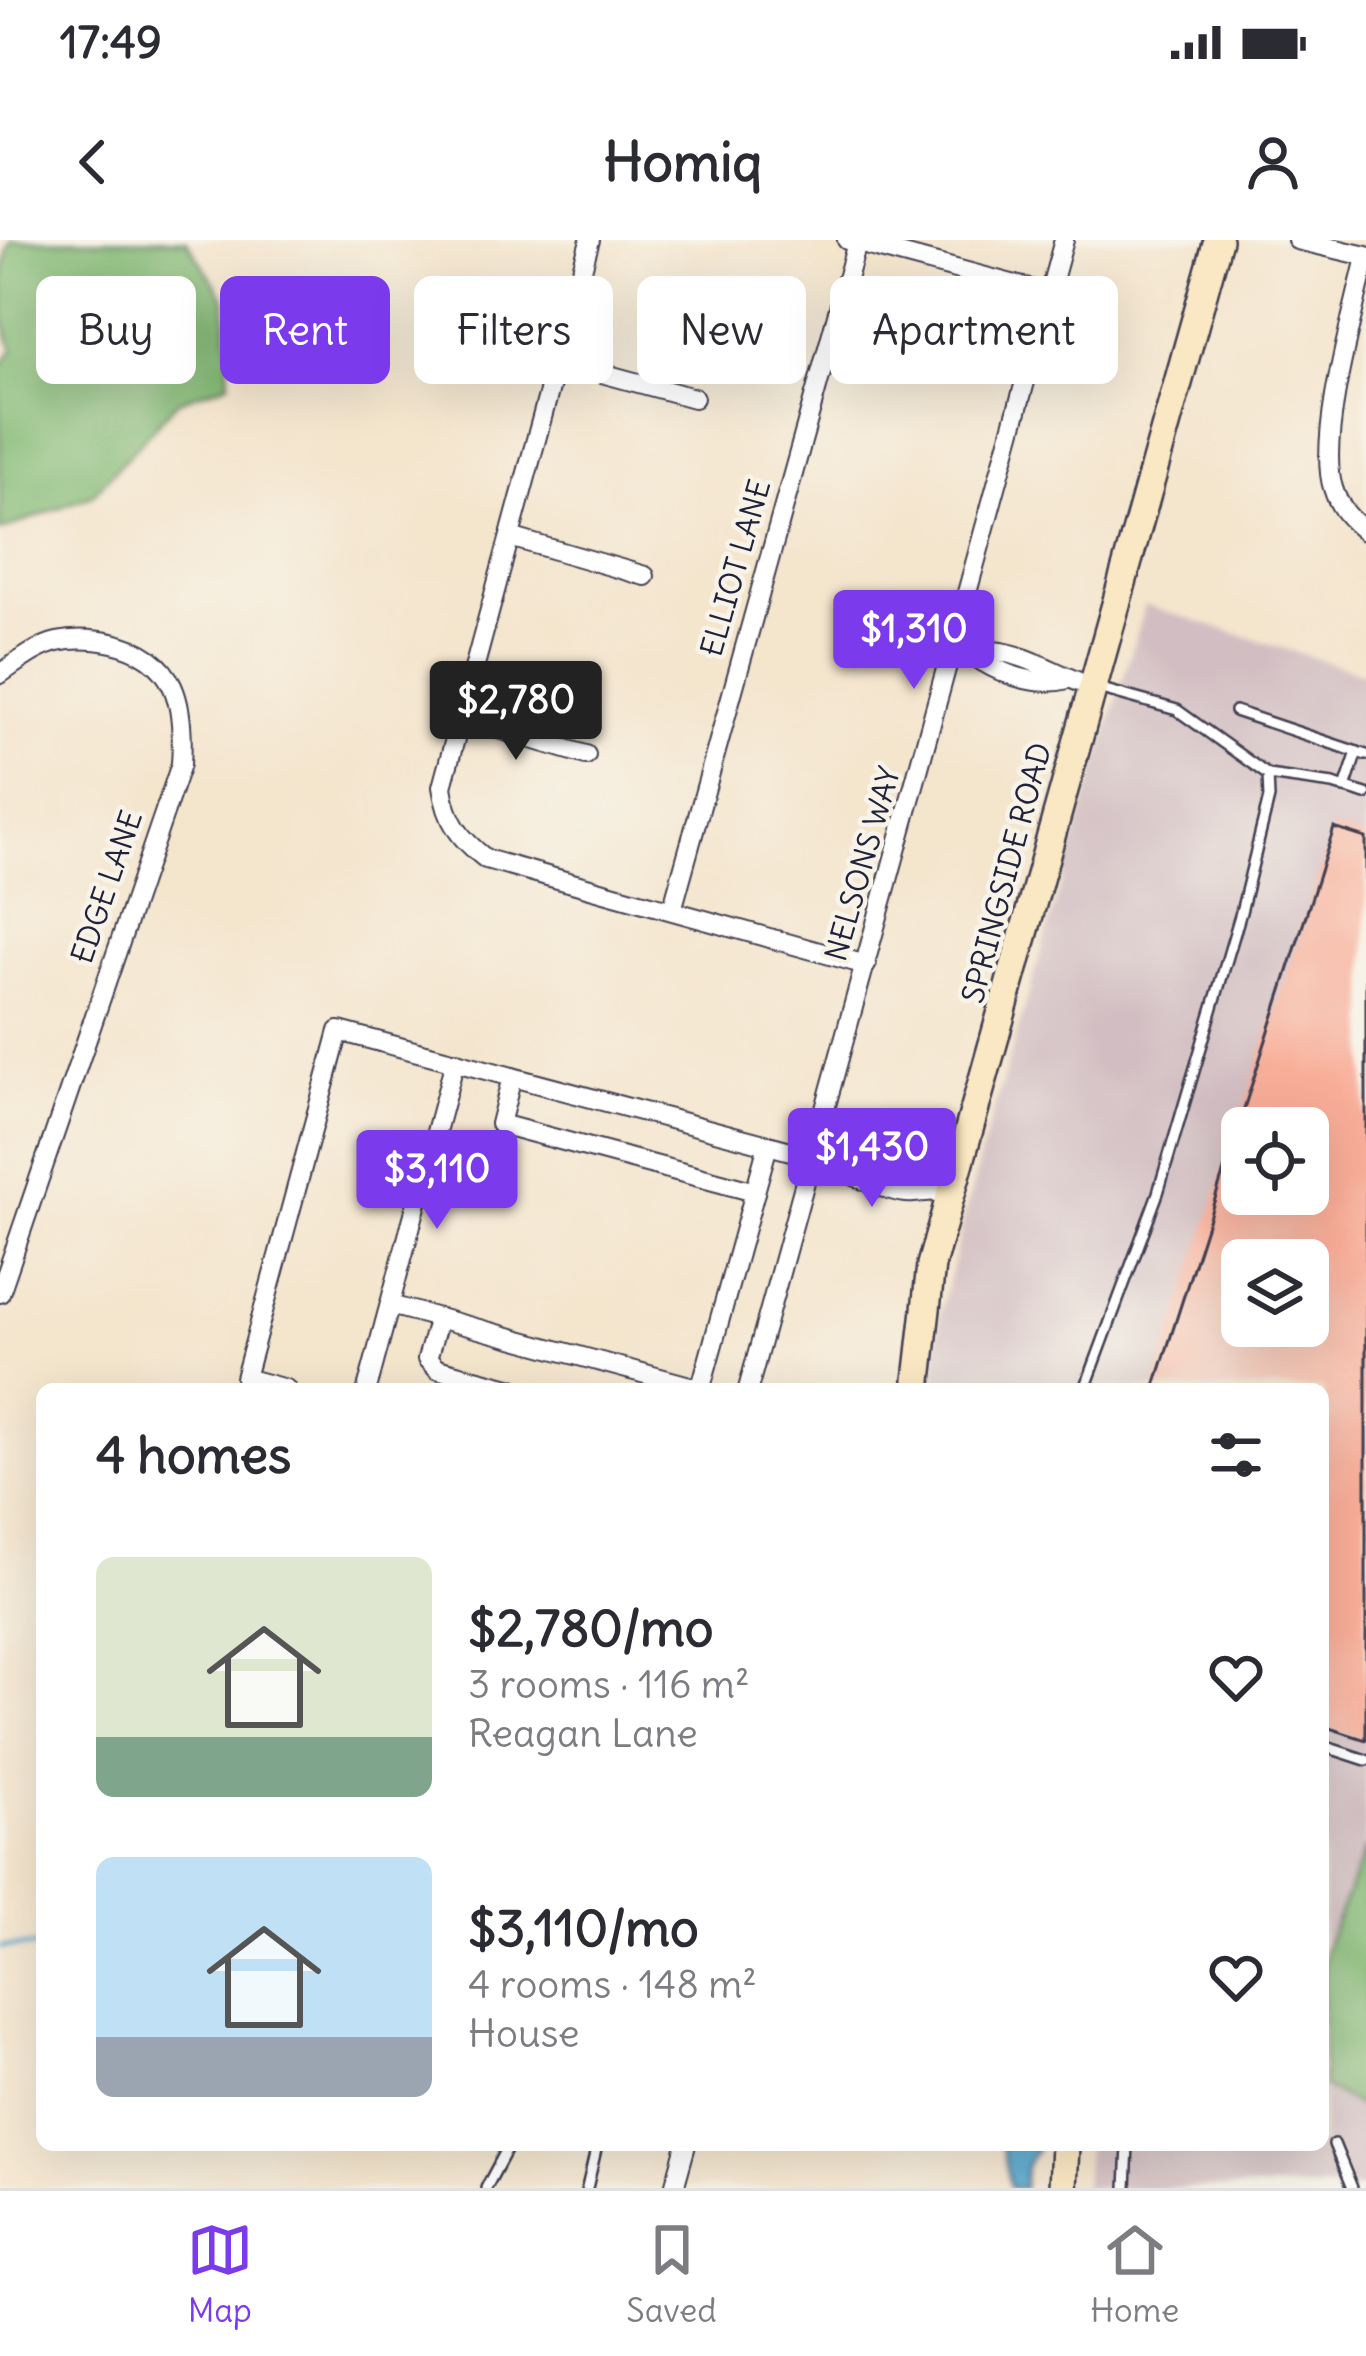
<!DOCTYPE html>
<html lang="en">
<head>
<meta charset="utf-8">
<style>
	:root { --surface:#fff; --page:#f2f2f3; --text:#2b2b33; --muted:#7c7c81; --line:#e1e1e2; --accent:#7c3aed }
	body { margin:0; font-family:Delius,sans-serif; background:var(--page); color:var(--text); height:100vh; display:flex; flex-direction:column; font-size:45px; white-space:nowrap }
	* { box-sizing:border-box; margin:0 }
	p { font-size:39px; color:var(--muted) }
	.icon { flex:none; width:66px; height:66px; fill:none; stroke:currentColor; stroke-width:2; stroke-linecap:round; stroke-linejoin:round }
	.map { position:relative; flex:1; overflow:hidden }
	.drawer { position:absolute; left:36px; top:1143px; width:1293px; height:768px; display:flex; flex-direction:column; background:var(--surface); border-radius:18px; box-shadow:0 12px 48px #0002 }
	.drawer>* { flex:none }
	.guide { position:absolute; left:36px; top:36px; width:1296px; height:108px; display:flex; gap:24px }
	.controls { position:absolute; left:1221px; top:867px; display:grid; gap:24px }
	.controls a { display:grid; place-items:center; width:108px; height:108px; border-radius:18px; background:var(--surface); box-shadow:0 12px 48px #0002; font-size:60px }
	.price { position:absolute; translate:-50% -102px; padding:0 27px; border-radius:12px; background:var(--accent); color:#fff; font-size:39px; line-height:78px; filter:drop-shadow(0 3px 6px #0008) }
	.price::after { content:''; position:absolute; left:50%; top:72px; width:36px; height:27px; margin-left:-18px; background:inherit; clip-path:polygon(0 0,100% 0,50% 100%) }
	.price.on { background:#222; color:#fff }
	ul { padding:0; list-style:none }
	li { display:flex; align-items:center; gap:36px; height:300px; padding:0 60px }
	li span { display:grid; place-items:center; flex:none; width:336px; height:240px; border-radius:18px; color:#555 }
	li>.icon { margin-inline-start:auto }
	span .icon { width:144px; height:144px; fill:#fffc; stroke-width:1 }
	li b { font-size:51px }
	h2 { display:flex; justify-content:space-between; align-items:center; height:144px; padding:0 60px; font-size:51px }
	.chip { padding:0 42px; border-radius:18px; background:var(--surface); box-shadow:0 12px 48px #0002; font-size:42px; line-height:108px }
	.chip.on { background:var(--accent); color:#fff }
	.status { display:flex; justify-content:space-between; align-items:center; height:84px; padding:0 60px; background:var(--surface); direction:ltr }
	.status svg { height:33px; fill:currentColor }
	header { display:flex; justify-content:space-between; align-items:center; height:156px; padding:0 60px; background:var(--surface); font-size:54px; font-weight:700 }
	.tab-bar { display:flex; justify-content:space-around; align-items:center; height:168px; border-top:3px solid var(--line); background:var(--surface); font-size:33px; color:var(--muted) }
	.tab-bar a { display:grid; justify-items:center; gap:6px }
	.tab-bar .on { color:var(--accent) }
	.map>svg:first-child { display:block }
</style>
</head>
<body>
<div class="status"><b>17:49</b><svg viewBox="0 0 49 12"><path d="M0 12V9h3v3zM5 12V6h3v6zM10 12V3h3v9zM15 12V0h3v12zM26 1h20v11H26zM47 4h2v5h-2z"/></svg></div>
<header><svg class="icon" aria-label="back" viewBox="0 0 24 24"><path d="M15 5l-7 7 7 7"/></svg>Homiq<svg class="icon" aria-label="person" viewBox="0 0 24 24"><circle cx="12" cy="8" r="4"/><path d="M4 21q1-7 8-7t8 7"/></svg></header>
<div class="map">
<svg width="1366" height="1948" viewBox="0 0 1366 1948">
	<rect width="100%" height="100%" fill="#f7f3e8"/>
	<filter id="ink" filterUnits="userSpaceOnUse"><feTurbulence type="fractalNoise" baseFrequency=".00833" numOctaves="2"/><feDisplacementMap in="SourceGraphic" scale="24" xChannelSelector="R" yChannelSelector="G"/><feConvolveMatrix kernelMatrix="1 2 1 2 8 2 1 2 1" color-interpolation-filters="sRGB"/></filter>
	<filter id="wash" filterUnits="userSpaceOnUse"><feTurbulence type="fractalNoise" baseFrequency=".004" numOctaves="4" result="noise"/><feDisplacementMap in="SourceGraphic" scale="48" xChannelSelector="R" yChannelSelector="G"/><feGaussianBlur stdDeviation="2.7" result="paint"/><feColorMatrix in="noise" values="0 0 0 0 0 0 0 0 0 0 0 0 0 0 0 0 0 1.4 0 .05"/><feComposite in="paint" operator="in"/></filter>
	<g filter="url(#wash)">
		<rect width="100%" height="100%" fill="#f4e5cd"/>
		<!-- industrial -->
		<path fill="#d2bec2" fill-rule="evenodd" d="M 1145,365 L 1366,434 L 1366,1948 L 1084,1948 L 1087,1905 L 1323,1905 L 1323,1149 L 934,1149 L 940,1074 L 980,916 ZM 1242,888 L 1308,888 L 1308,954 L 1242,954 ZM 1242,1020 L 1308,1020 L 1308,1086 L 1242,1086 Z"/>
		<!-- forest -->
		<g fill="#86bb77" stroke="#546e59" stroke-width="3">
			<path d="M 11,0 L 186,0 L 225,59 L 229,143 L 178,161 L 92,255 L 0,291 L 0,125 L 13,110 C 0,80 0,30 11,0 Z"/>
			<polygon points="1366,1608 1366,1869 1323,1847 1323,1723 1325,1708"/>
		</g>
		<!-- water -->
		<polygon fill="#52a4cd" stroke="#3a6384" stroke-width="3" points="1001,1905 1032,1905 1036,1910 1025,1928 1024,1948 1010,1947"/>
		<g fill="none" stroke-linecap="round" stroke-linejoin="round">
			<!-- stream -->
			<g stroke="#52a4cd" stroke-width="4.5">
				<polyline points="41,1386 42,1386"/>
				<polyline points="0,1707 42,1706"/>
			</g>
		</g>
		<g id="blocks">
			<!-- building -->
			<path fill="#f8ad98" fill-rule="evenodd" d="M 1334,588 L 1366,598 L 1366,1500 L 1323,1486 L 1323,1149 L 1154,1149 ZM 1242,888 L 1308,888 L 1308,954 L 1242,954 ZM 1242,1020 L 1308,1020 L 1308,1086 L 1242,1086 Z"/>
		</g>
	</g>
	<g filter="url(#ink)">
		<use href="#blocks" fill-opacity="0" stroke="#423f51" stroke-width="3"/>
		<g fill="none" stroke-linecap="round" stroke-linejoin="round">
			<defs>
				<g id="service">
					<polyline points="1098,448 1177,470 1268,535 1333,544 1366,554"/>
					<polyline points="1235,471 1357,512"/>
					<polyline points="1345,548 1357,512 1366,515"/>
					<polyline points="1085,1149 1158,953 1241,672 1269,558 1268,535"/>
					<polyline points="1323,1506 1366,1520"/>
					<polyline points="1334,1904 1352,1948"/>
					<polyline points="486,1948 509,1905"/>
					<polyline points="587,1948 597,1905"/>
					<polyline points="1126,1948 1128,1905"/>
				</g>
				<g id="minor">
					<path d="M 590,0 L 442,547 C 447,581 459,598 486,619 L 866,725"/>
					<polyline points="847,0 1049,54"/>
					<polyline points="1297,0 1366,16"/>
					<path d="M 1366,17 C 1354,71 1317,199 1333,248 C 1339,268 1350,279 1366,292"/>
					<polyline points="557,121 694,158"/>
					<polyline points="510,297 645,336"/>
					<path d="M 954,409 C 969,413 979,409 993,411 C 1030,414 1059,437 1093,447"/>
					<path d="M 970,413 C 996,433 1036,448 1068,439"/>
					<path d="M 0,434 C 18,422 36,407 57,402 C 75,398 93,399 112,403 C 177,417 185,465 181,524 L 0,1053"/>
					<polyline points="461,478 586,515"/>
					<polyline points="672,670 857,3"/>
					<polyline points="512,837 500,884 755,952"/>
					<polyline points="832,922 851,916 919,934 928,948"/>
					<polyline points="390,1065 701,1149"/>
					<polyline points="439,1078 427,1119 437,1129 513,1149"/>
					<polyline points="701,1147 768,905"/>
					<path d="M 286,1149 L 245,1138 L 339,791 L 832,922 C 846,935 894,955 913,953 C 929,952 935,950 951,954"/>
					<polyline points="367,1149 455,821"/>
					<polyline points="748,1149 1064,0"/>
					<polyline points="674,1948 686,1905"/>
				</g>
				<g id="secondary">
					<polyline points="917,1149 931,1025 1218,0"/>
					<polyline points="1063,1948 1065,1905"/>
				</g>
			</defs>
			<!-- service casing -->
			<use href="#service" stroke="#423f51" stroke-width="14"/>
			<!-- minor casing -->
			<use href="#minor" stroke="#423f51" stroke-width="22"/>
			<!-- secondary casing -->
			<use href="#secondary" stroke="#423f51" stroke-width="32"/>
			<!-- service -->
			<use href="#service" stroke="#fff" stroke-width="9"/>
			<!-- minor -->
			<use href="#minor" stroke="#fff" stroke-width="18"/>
			<!-- secondary -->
			<use href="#secondary" stroke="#fae7c3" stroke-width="27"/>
		</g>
	</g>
	<g text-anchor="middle" stroke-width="9" stroke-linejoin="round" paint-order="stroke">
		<!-- street labels -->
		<g font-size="30" fill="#22223b" stroke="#f7f3e8">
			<text transform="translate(736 328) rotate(-74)" y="10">ELLIOT LANE</text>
			<text transform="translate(863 624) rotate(-74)" y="10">NELSONS WAY</text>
			<text transform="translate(1007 633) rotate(-75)" y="10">SPRINGSIDE ROAD</text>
			<text transform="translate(107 647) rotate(-71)" y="10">EDGE LANE</text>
		</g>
	</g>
</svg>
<div class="controls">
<a><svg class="icon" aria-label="locate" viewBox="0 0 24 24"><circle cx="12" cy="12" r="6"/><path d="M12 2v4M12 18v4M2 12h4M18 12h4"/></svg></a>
<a><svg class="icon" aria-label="layers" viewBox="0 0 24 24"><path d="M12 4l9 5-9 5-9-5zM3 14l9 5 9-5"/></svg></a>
</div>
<b class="price" style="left:914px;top:452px">$1,310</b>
<b class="price on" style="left:516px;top:523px">$2,780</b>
<b class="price" style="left:872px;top:970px">$1,430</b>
<b class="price" style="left:437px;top:992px">$3,110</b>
<div class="guide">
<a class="chip">Buy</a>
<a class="chip on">Rent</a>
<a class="chip">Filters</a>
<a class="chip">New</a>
<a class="chip">Apartment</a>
</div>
<section class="drawer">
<h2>4 homes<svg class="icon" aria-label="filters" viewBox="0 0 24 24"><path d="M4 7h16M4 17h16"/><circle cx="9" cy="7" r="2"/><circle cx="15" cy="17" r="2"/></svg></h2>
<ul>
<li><span style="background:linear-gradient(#dfe7d0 75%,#7fa58c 0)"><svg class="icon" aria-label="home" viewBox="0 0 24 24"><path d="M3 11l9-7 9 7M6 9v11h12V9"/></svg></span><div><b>$2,780/mo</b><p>3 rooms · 116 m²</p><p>Reagan Lane</p></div><svg class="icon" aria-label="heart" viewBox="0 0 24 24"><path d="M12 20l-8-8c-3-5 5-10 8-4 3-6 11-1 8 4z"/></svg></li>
<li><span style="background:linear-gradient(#bfe0f5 75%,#9aa5b1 0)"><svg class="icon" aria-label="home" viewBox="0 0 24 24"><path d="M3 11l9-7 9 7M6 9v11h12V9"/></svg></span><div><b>$3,110/mo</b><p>4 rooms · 148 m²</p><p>House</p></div><svg class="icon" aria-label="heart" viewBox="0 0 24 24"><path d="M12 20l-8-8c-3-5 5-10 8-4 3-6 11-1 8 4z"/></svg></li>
</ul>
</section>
</div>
<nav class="tab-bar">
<a class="on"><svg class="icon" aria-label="map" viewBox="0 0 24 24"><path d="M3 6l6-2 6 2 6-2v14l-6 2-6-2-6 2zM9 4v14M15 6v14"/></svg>Map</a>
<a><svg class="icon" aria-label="saved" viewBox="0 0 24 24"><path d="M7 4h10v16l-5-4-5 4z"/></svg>Saved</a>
<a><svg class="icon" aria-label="home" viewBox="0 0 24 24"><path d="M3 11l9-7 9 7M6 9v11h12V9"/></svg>Home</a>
</nav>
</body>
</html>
